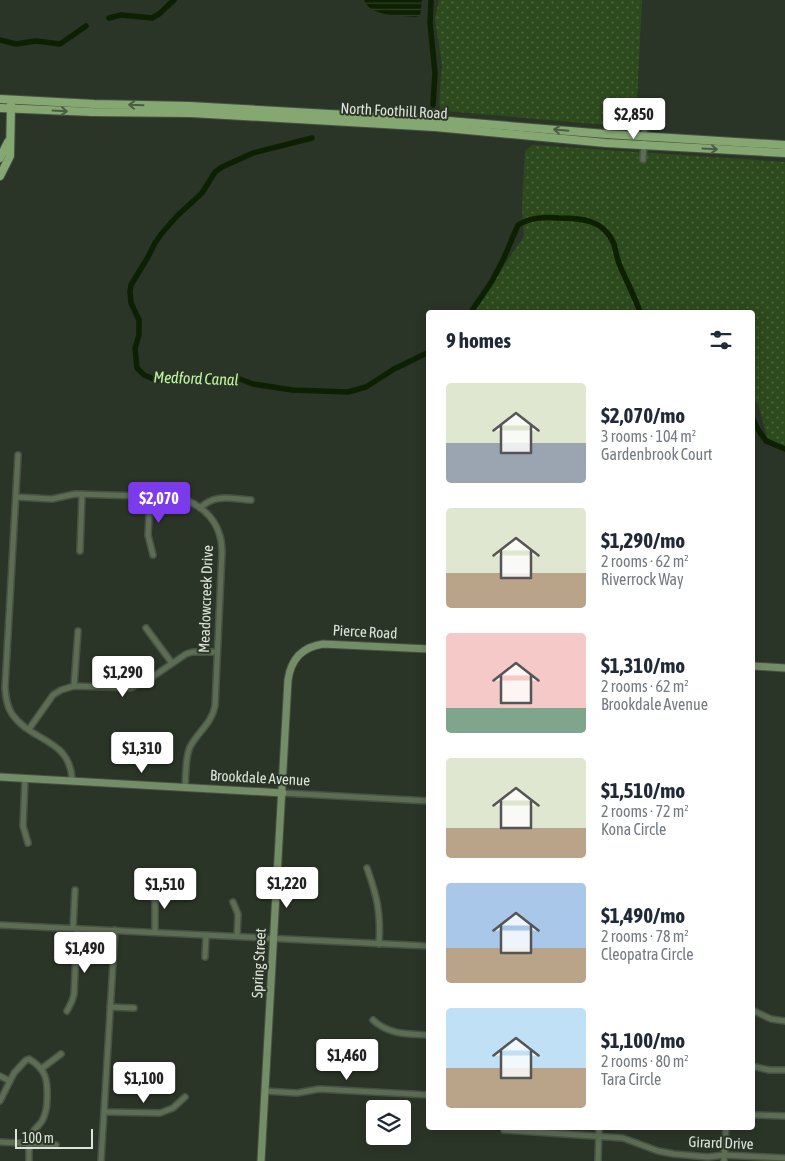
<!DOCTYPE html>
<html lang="en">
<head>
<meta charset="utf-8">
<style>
	:root { --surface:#fff; --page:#f2f2f3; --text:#1f2937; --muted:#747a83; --accent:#7c3aed }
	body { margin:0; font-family:"Asap Condensed",sans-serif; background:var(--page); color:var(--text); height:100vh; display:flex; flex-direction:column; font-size:19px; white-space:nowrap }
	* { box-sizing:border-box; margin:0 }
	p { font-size:16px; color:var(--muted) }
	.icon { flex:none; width:28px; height:28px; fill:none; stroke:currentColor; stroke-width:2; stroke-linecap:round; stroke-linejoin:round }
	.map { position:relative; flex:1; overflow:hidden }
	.details { position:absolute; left:426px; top:310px; width:329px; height:820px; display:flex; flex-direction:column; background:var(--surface); border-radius:5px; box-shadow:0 2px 12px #0003 }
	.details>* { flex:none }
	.fabs { position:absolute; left:366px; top:1100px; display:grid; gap:10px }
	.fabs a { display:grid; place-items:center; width:45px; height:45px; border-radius:5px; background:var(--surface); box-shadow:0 2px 12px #0003; font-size:25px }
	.scale { position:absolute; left:15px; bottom:12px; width:78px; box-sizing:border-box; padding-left:5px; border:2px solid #dde3da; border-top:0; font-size:14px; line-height:18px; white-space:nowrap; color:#dde3da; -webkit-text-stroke:4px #2b3527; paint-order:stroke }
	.price { position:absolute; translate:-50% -42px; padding:0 11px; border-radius:5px; background:#fff; color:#222; font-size:16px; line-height:32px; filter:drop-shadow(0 1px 2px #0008) }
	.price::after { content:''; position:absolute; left:50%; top:30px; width:15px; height:11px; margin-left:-8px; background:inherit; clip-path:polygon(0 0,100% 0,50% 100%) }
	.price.on { background:var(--accent); color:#fff }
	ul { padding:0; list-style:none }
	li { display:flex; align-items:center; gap:15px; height:125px; padding:0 20px }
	li span { display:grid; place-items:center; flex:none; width:140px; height:100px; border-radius:5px; color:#555 }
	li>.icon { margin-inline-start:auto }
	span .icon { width:60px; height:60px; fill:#fffc; stroke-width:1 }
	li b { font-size:21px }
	h2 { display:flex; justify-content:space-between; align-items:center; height:60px; padding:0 20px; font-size:21px }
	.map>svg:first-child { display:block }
</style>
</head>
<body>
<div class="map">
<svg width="785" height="1161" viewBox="0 0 785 1161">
	<defs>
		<pattern id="grass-dots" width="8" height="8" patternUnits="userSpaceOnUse" patternTransform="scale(1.25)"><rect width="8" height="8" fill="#2d4a1d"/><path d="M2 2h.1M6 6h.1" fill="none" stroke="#4b643d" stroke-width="1.8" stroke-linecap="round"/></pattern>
		<pattern id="water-rules" width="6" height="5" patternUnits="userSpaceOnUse" patternTransform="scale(1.25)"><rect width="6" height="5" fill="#0d2002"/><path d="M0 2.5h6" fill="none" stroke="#304026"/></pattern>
	</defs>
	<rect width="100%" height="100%" fill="#2b3527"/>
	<!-- grass -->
	<g fill="url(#grass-dots)">
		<polygon points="439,0 642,0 636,122 630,127 446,111 441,109 439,103 442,65 435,19"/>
		<polygon points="532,145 785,162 785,448 767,437 758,404 753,400 752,312 473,312 524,236 522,209 525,151"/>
	</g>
	<!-- water -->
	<path fill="url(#water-rules)" d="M 364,0 L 422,0 L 420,16 L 415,17 C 399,15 370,17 364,0 Z"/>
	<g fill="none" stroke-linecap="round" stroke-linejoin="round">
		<!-- canal -->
		<g stroke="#0d2002" stroke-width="5.5">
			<polyline points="431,0 430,23 435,73 433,105"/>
			<polyline points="109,18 121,15 152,18 159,14 174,0"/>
			<polyline points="0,40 16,44 36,41 60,44 86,26"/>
			<polyline points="312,138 253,153 222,167 215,172 202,193 177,216 162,233 155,243 148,257 131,285 130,291 131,303 139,320 139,335 135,348 137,368 144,375 156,380 174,379 189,381 237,378 253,384 292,390 348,392 366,387 394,369 429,352"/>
			<path d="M 471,312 L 492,281 L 503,260 L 518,225 C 531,217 545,217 559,218 C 582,218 604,220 614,244 C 616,252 617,259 620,266 C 627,282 635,297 640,312"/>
			<polyline points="752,417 757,428 766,441 785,449"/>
		</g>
		<defs>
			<g id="street">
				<polyline points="643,160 645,122"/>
				<path d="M 18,455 L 5,688 C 6,698 7,707 12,714 C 32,743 71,738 72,781"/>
				<polyline points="150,496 148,535 153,555"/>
				<path d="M 16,497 L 52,499 L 75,494 L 176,497 C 204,504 222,523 222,552 L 215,706 C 211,725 198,731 190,747 C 185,758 186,775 185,787"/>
				<path d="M 200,508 C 215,493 232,499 251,500"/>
				<polyline points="80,551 82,494"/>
				<polyline points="146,628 172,663"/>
				<polyline points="74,686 78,631"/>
				<polyline points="29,729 53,695 61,690 74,686 131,688 148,680 186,654 193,652 217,652"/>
				<polyline points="25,779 23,826 28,843"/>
				<polyline points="283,793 429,801"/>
				<path d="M 367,868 C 377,896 381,913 379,944"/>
				<polyline points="152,894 155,902 155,932"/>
				<polyline points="233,902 238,914 237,936"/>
				<polyline points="0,925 429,946"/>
				<polyline points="73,928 75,890"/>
				<polyline points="205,957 206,935"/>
				<polyline points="110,1007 134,1008"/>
				<polyline points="752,1010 771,1019 785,1021"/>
				<polyline points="67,1011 72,1001 74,994 77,929"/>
				<path d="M 373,1020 C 389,1035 408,1034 429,1035"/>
				<polyline points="752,1066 769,1070 785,1070"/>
				<polyline points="41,1069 61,1054"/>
				<polyline points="0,1076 10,1081"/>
				<polyline points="265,1091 297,1093 319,1089 429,1095"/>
				<path d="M 0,1101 L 14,1073 L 26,1060 L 29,1059 C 46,1069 48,1080 47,1099 C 47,1107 46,1114 42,1121 C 39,1126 34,1129 32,1134 C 28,1142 29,1152 29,1161"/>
				<polyline points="104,1112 160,1113 173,1108 185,1097"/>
				<polyline points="752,1115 785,1116"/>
				<polyline points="504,1130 623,1138 658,1151 674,1154 708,1157 724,1155 785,1158"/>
				<polyline points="0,1142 56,1145"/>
				<polyline points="101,1161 115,930"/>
				<polyline points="598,1161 599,1128"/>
				<polyline points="724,1161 726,1128"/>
			</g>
			<g id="secondary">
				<polyline points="752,666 785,668"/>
				<polyline points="0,777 283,793"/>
				<path d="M 261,1161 L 288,680 C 291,659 302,647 323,644 L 429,649"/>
			</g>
			<g id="primary">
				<polyline points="0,99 94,104 189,106 436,120 606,134 785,145"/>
				<polyline points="0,108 93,112 191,113 435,127 606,143 785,153"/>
				<polyline points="0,158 8,142"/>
				<polyline points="0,176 10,156 11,105"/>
			</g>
		</defs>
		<!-- street casing -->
		<use href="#street" stroke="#475144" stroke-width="8"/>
		<!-- secondary casing -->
		<use href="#secondary" stroke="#475144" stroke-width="9"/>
		<!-- primary casing -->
		<use href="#primary" stroke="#475144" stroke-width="10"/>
		<!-- street -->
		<use href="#street" stroke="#5c6d54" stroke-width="5"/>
		<!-- secondary -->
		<use href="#secondary" stroke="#738e66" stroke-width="7"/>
		<!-- primary -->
		<use href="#primary" stroke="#85a873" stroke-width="8"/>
	</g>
	<!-- one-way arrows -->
	<defs><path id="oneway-shaft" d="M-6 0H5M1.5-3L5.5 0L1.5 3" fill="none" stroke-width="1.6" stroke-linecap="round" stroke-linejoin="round" transform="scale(1.25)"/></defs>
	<g stroke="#4a5d42">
		<use href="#oneway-shaft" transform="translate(136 105) rotate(-178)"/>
		<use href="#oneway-shaft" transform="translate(60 111) rotate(3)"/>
		<use href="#oneway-shaft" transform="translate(561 130) rotate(-175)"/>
		<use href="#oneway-shaft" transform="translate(710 149) rotate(3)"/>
	</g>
	<g text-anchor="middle" stroke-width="4" stroke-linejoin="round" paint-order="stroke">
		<!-- street labels -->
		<g font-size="15" fill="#dde3da" stroke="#2b3527">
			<text transform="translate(394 111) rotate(3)" y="5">North Foothill Road</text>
			<text transform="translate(206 599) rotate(-88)" y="5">Meadowcreek Drive</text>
			<text transform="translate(365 632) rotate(3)" y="5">Pierce Road</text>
			<text transform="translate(260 778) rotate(3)" y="5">Brookdale Avenue</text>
			<text transform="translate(259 963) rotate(-87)" y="5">Spring Street</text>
			<text transform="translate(721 1143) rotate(2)" y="5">Girard Drive</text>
		</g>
		<!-- water labels -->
		<g font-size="16" font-style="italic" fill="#bef7a0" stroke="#2b3527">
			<text transform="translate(196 378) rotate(2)" y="6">Medford Canal</text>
		</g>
	</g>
</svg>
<div class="fabs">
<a><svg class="icon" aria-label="layers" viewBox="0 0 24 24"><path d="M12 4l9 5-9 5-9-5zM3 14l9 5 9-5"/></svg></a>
</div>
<div class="scale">100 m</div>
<b class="price" style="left:634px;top:140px">$2,850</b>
<b class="price on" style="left:159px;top:524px">$2,070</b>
<b class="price" style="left:123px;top:698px">$1,290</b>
<b class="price" style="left:142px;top:774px">$1,310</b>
<b class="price" style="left:287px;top:909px">$1,220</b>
<b class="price" style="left:165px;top:910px">$1,510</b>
<b class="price" style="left:85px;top:974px">$1,490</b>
<b class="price" style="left:347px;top:1081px">$1,460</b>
<b class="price" style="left:144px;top:1104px">$1,100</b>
<section class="details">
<h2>9 homes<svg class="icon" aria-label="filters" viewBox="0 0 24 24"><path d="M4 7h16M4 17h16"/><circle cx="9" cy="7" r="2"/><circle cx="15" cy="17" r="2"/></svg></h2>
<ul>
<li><span style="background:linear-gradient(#dfe7d0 60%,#9aa5b1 0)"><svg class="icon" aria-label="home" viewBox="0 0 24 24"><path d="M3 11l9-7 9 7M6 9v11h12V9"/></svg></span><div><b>$2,070/mo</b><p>3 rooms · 104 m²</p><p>Gardenbrook Court</p></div></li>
<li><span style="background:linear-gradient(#dfe7d0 65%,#b9a48a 0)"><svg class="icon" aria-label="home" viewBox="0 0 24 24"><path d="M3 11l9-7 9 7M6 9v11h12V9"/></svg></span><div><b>$1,290/mo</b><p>2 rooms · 62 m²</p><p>Riverrock Way</p></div></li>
<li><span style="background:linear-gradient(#f6c9c9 75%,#7fa58c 0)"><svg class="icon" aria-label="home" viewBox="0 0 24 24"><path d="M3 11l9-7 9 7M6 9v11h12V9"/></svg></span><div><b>$1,310/mo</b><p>2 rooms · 62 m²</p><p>Brookdale Avenue</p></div></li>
<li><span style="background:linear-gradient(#dfe7d0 70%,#b9a48a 0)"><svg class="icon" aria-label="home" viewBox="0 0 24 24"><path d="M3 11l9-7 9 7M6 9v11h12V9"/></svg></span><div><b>$1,510/mo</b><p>2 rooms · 72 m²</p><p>Kona Circle</p></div></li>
<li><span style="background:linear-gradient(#a9c7e8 65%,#b9a48a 0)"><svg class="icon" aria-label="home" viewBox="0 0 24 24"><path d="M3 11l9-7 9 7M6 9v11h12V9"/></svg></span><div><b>$1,490/mo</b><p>2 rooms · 78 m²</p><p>Cleopatra Circle</p></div></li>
<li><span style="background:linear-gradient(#bfe0f5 60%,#b9a48a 0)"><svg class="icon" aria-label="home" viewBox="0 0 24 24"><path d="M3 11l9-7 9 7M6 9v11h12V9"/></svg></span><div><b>$1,100/mo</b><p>2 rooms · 80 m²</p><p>Tara Circle</p></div></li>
</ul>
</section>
</div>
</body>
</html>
